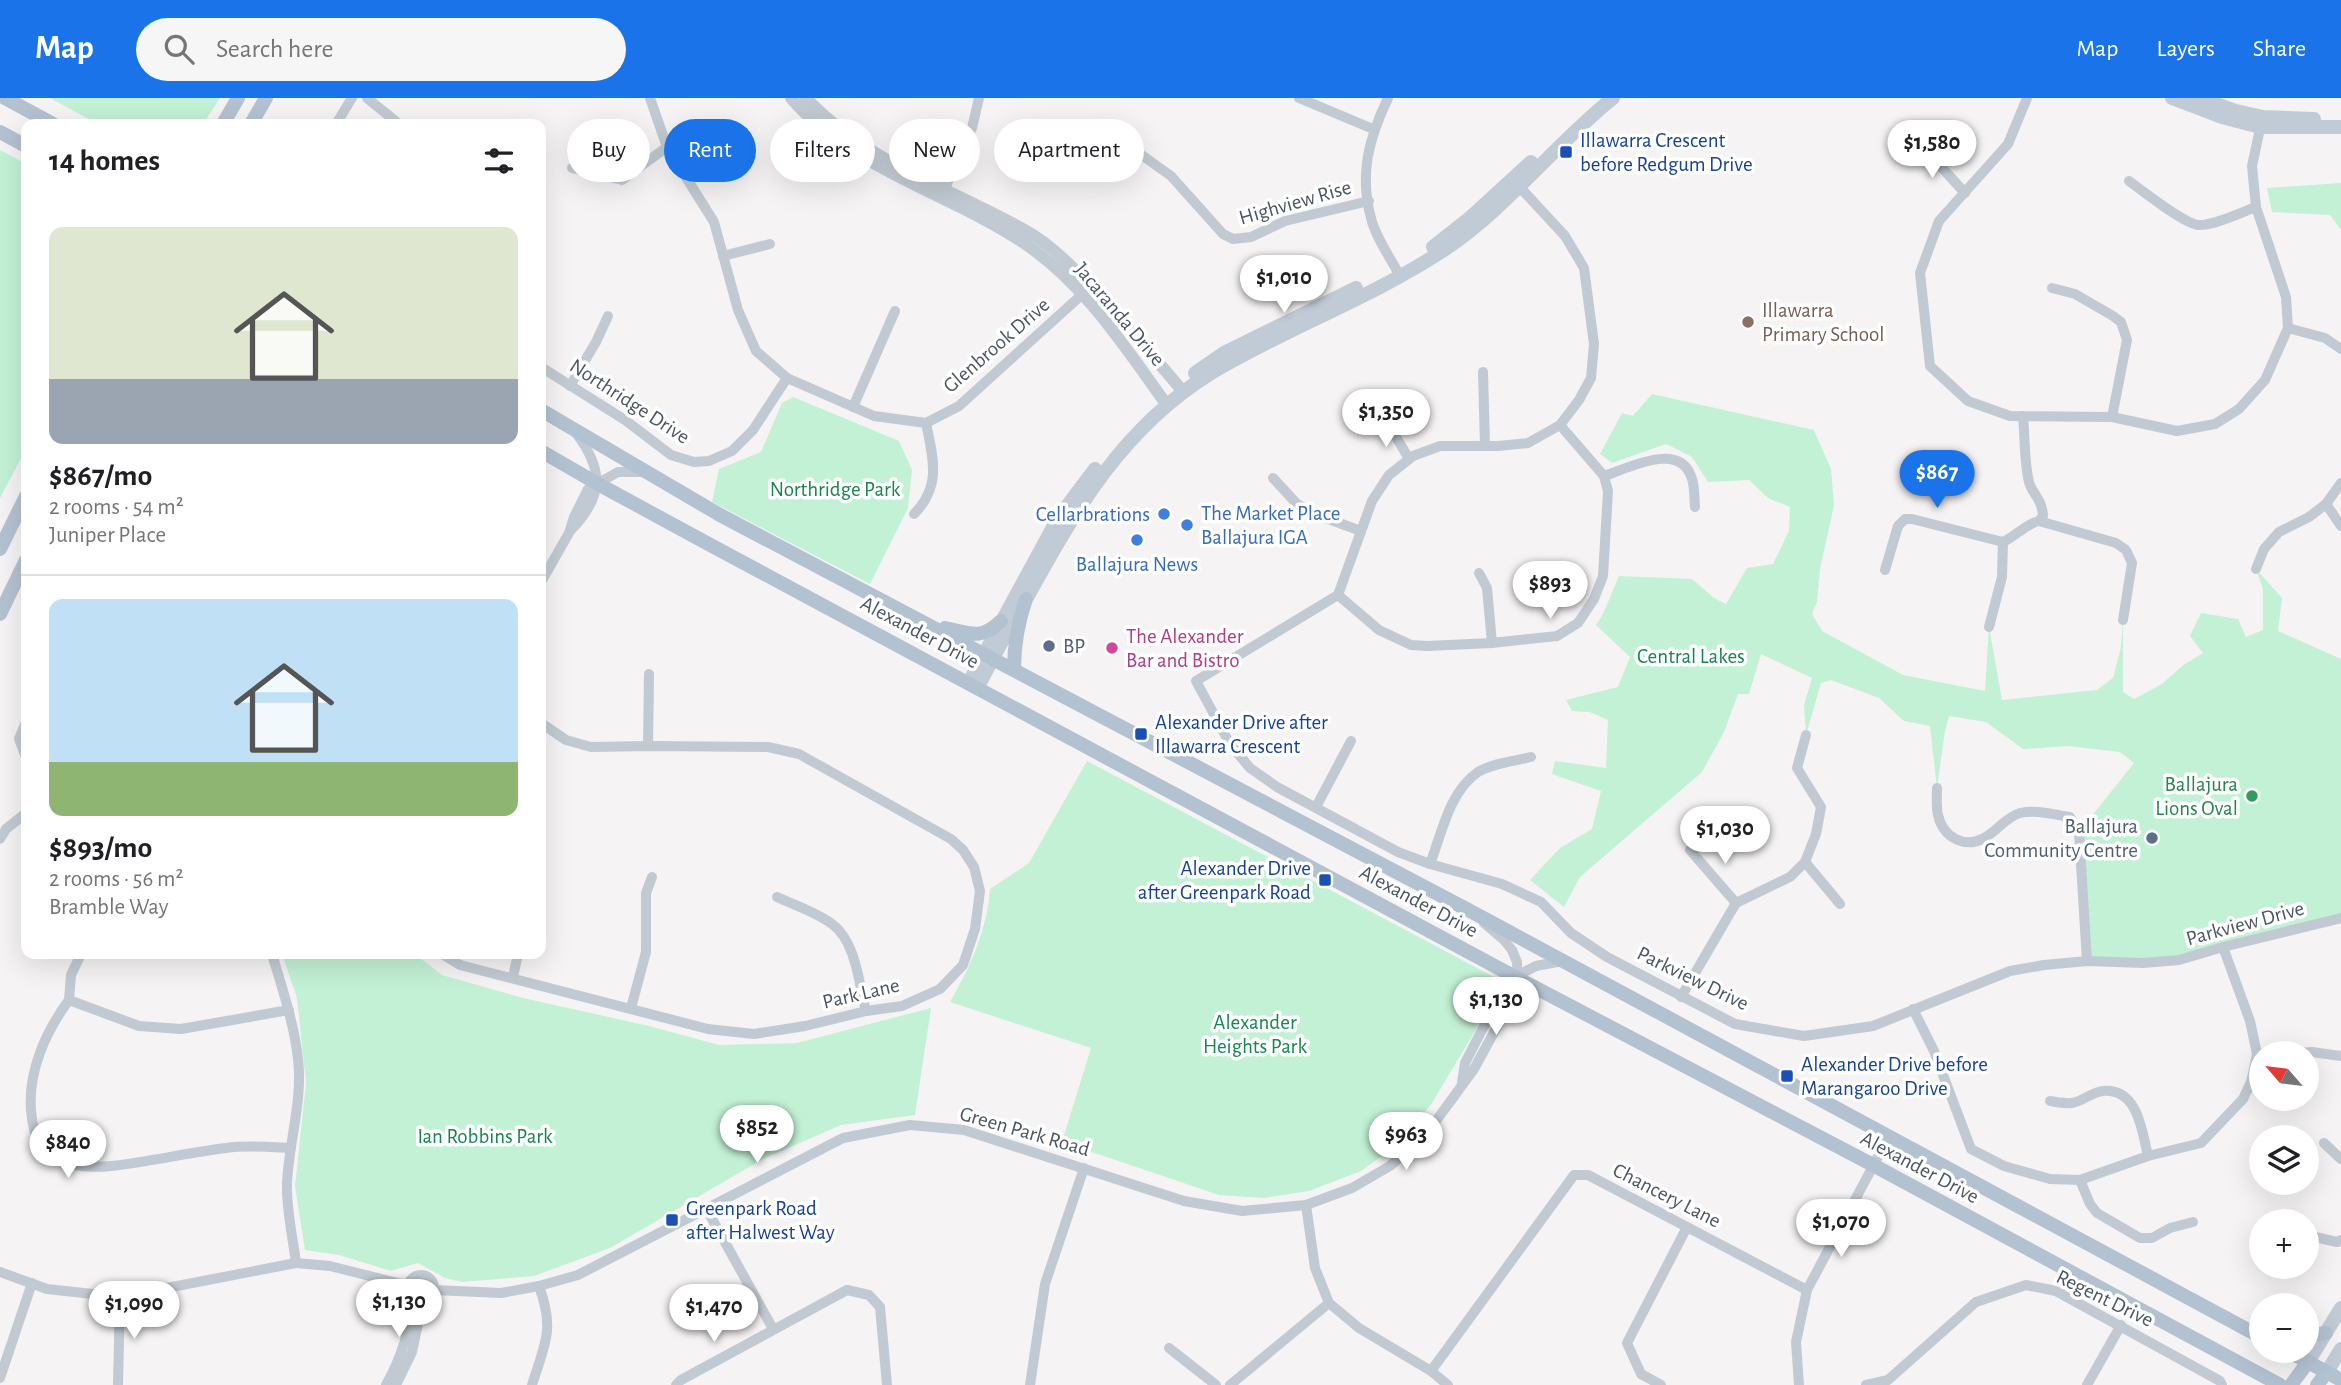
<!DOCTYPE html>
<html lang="en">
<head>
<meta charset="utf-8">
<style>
	:root { --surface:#fff; --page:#f6f6f6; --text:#202124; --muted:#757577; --line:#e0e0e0; --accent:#1a73e8 }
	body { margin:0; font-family:"Alegreya Sans",sans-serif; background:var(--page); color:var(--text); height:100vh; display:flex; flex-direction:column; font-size:26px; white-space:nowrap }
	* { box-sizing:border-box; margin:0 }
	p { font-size:23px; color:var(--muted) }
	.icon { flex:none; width:38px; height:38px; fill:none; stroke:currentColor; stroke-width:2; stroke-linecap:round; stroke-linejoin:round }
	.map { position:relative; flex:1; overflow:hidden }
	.details { position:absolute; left:21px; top:21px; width:525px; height:840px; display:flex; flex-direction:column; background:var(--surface); border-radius:14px; box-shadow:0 7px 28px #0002 }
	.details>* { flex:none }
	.hud { position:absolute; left:567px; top:21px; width:665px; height:63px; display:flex; gap:14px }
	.needle { width:46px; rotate:298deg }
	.fabs { position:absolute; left:2249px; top:943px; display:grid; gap:14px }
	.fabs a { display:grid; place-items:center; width:70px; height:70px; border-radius:50%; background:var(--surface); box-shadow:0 7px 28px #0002; font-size:35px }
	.price { position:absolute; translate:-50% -60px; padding:0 16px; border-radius:24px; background:#fff; color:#222; font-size:23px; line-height:46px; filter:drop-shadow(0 2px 4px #0008) }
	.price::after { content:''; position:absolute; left:50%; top:42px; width:21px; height:16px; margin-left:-10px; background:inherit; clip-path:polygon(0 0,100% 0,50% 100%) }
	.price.current { background:var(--accent); color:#fff }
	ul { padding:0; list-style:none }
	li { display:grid; align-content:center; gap:14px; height:371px; padding:0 28px }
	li+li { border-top:2px solid var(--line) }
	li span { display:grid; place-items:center; height:217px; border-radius:14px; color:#555 }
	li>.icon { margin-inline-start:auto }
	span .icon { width:126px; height:126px; fill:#fffc; stroke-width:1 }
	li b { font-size:30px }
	h2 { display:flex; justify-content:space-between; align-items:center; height:84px; padding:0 28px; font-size:30px }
	.pill { padding:0 24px; border-radius:32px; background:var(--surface); box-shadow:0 7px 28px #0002; font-size:24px; line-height:63px }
	.pill.current { background:var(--accent); color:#fff }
	header { display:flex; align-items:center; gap:42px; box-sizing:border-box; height:98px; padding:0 35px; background:var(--accent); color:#fff }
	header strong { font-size:33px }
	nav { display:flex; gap:38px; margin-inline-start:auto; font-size:24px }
	.search { width:490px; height:63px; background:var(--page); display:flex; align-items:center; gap:18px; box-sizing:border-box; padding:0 24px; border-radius:38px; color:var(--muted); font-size:26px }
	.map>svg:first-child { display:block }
</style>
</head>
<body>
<header>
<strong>Map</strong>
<div class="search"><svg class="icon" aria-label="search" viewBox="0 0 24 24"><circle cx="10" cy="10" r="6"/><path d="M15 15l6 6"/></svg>Search here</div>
<nav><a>Map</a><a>Layers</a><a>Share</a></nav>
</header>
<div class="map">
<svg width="2341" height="1287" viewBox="0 0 2341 1287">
	<rect width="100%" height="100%" fill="#f5f3f3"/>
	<!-- green -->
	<g fill="#c3f1d5">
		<polygon points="50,0 220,0 203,26 98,26"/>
		<polygon points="0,52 26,66 26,351 0,400"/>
		<polygon points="2341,85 2341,132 2330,117 2272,114 2267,90"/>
		<polygon points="1652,296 1814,332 1831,371 1834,407 1820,471 1817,504 1812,516 1822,533 1903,577 1985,593 1989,529 2002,602 2097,592 2113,580 2121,549 2123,522 2123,594 2134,601 2162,586 2182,568 2203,555 2190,538 2201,515 2238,521 2246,539 2263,532 2263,491 2256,471 2282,500 2278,533 2341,561 2341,820 2179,862 2087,863 2079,734 2134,665 2120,654 2068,648 2023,651 1986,624 1949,618 1945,633 1937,690 1930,628 1904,623 1879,600 1831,582 1821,585 1806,637 1804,607 1812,580 1761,556 1749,596 1738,596 1724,634 1702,674 1580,779 1564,809 1530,782 1560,750 1592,731 1601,693 1552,676 1555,663 1606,670 1608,622 1590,614 1572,613 1566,602 1618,589 1630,559 1596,527 1603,516 1619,478 1692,481 1714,500 1726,506 1747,470 1773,466 1789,433 1790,409 1768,400 1749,382 1708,384 1692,359 1666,346 1612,365 1600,356 1622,315 1633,318"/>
		<polygon points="793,299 899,343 912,372 908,410 870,486 712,404 719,371 761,354 782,305"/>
		<path d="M 1087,663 L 1494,879 L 1475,933 L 1432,1005 L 1401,1044 L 1361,1073 L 1309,1093 L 1264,1100 L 1219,1097 L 1062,1044 L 1091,950 L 950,904 C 970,870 987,832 990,791 L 1029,765 Z"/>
		<polygon points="282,856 415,856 442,877 523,900 649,928 719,947 797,945 931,910 915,1017 841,1027 763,1061 610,1150 534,1178 462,1184 445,1180 418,1165 391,1173 339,1157 305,1152 295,1088 306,985 297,900"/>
	</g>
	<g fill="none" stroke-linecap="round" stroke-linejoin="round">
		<!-- minor -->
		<g stroke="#c1cad2" stroke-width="10">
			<polyline points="367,0 399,26"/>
			<polyline points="650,0 667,49 714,124 738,212 756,253 787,280 874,318 926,325 959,308 1087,192"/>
			<polyline points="1299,0 1373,31"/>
			<path d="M 1388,0 C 1369,40 1359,76 1371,120 C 1375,138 1391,161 1400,178"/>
			<polyline points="2027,0 2008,46 1939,123 1920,175 1930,268 1968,303 2010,318 2112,319 2177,333 2215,326 2239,311 2265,282 2288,230 2286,199 2256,109 2252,68 2261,26"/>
			<polyline points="336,26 352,0"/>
			<polyline points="1110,27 1125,45 1171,78 1223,136 1233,141 1251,139 1285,123 1369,103"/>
			<polyline points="1922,48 1965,95"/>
			<polyline points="572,70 622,82 667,49"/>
			<path d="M 2129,83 C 2143,93 2183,125 2198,127 C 2213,128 2242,114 2256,109"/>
			<polyline points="1515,84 1565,138 1584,170 1594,246 1591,280 1579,302 1560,327 1528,345 1498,348 1440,348 1413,358 1389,377 1372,403 1338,497 1196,583 1230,646 1250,670 1277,689 1398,754 1430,766 1502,786 1541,804 1571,835 1607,859 1735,926 1804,938 1873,928 2010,873 2044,867 2087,863 2143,865 2179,862 2223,849 2341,820"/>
			<polyline points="942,97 972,30 979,0"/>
			<polyline points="723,158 770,146"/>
			<polyline points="2052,190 2075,196 2113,218 2121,224 2127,242 2112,319"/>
			<polyline points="2288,230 2325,240 2341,251"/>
			<polyline points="541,269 625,322 671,357 694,364 709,363 732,353 753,332 787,280"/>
			<polyline points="1483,274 1485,348"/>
			<polyline points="570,288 596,244 608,218"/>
			<polyline points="853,309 895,213"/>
			<path d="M 2023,318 C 2025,339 2024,363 2029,384 C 2032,396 2042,400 2043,418 L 2039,423 L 2116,445 L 2126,452 L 2132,465 L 2123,522"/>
			<polyline points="1388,325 1409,361"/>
			<path d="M 1604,378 C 1629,370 1681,342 1692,381 C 1695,390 1694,400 1695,409"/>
			<polyline points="1273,380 1296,405 1312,415 1361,433"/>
			<polyline points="2326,406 2341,428"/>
			<path d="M 914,416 C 942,388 933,360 926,325"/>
			<path d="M 571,432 C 604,398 604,372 576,335"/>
			<polyline points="2256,471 2264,451 2279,434 2309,419 2326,406 2341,385"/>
			<path d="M 1885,472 L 1898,428 L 1905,421 L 1912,421 L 2003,444 C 2016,438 2026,426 2039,423"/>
			<polyline points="1479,475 1487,490 1492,545"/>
			<polyline points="541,484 569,435 574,419 588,391 618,374 643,374"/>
			<polyline points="1338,497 1379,532 1411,547 1427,548 1492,545 1557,538 1578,525 1594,501 1603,478 1608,393 1604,378 1560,327"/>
			<polyline points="1989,529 2002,479 2003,444"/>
			<polyline points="26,624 19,641 26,659"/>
			<polyline points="648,648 649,576"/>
			<path d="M 1937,690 C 1937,698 1936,709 1938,717 C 1943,739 1964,751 1984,740 C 1997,733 2006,719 2020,715 C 2036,711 2055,717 2070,719 L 2079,734 L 2087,863"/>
			<polyline points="1316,709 1351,643"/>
			<polyline points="0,741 6,731 26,715"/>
			<polyline points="1690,752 1736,805"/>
			<polyline points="1805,764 1840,806"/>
			<path d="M 1430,766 C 1442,735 1449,694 1478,674 C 1493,665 1515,663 1531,659"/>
			<path d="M 777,799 C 794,807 816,814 832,826 C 856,843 859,886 866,913"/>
			<path d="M 272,856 C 282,890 294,925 298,961 C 303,1002 289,1043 287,1085 C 286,1111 293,1140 296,1165"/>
			<polyline points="442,856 460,867 708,931 754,936 805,928 866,913 902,908 940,891 963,867 975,831 980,793 974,769 963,752 951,741 799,656 768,649 648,648 591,649 566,642 541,625"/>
			<polyline points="513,879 518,856"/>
			<polyline points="1681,899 1736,805 1790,779 1805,764 1816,736 1821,709 1797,670 1806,637"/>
			<path d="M 69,902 C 46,933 28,973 31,1012 C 35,1083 101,1071 152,1062 C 176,1058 201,1053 226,1050 C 246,1047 269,1049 290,1050"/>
			<polyline points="69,902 139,928 181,931 289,912"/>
			<polyline points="69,902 71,877 81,856"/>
			<polyline points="631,910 646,854 646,795 652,779"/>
			<polyline points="1913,911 1934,953 1971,1051 2004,1068 2050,1081 2080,1082 2148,1058 2201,1045 2243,1001 2251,984 2257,956 2250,923 2223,849"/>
			<polyline points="2281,956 2312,954 2341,958"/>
			<polyline points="1462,984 1465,965 1507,883 1536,868 1562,863"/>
			<path d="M 2050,1003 C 2057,1004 2066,1006 2072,1005 C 2083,1003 2092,994 2103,993 C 2138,990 2142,1033 2148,1058"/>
			<polyline points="2324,1045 2341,1061"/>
			<polyline points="2080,1082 2090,1106 2097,1115 2140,1140 2152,1140 2170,1130 2193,1124"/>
			<polyline points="1306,1107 1315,1170 1329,1205 1359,1230 1431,1273 1448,1287"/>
			<polyline points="706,1110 773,1231"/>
			<polyline points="2306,1137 2337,1144 2341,1142"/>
			<polyline points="0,1174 47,1191 120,1199 296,1165 330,1168 409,1188"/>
			<circle cx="421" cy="1190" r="13"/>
			<polyline points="434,1192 501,1195 539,1188 578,1177 843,1040 910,1027 964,1032 1184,1103 1242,1113 1306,1107 1352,1090 1390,1068 1430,1031 1474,971 1518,890 1517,864 1512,852 1504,842 1484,825"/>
			<polyline points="1169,1250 1216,1287"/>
			<polyline points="1431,1273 1574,1077 1588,1077 1807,1192"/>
			<polyline points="0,1280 32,1185"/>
			<polyline points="118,1287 120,1199"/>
			<path d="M 386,1287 C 402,1258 410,1232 412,1200"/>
			<polyline points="396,1287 412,1254 423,1202"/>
			<path d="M 532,1287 C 545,1245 555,1232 539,1188"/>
			<polyline points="676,1287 681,1282 847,1192 869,1197 880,1209 887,1287"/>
			<polyline points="1030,1287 1045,1186 1084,1070"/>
			<polyline points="1230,1287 1329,1205"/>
			<polyline points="1661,1287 1641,1276 1627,1245 1687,1129"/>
			<polyline points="1799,1287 1796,1244 1807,1192 1889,1038"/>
			<polyline points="1866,1287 1888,1282 1976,1204 2026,1187 2056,1193 2220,1283 2222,1287"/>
			<polyline points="2087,1287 2121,1227"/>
		</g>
		<!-- tertiary -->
		<g stroke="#c1cad2" stroke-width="12">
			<path d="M 791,0 C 853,72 947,94 1024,145 C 1085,186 1124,248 1167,307"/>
			<path d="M 806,0 C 865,63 949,90 1023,131 C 1065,154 1096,196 1127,230 C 1146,251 1166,272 1183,294"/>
		</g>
		<!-- secondary -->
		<g stroke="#c1cbd6" stroke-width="14">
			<polyline points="2172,0 2222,19 2260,29 2341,29"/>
			<polyline points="2199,0 2236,13 2263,19 2314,21"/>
			<polyline points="1433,149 1471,119 1531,64"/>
			<polyline points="1195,275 1224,255 1356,190"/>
			<polyline points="969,584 1058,420 1095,371"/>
			<path d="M 978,589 C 994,557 1011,527 1029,496 C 1077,409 1124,329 1211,275 C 1286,230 1371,200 1444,152 C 1508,109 1554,47 1613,0"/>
			<polyline points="2308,1264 2341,1210"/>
			<polyline points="2327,1274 2341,1251"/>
		</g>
		<!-- primary -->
		<g stroke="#b3c2d1" stroke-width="14">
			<polyline points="5,0 53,26"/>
			<polyline points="223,26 238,0"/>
			<polyline points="251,26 266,0"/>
			<polyline points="0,34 26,48"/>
			<polyline points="541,312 720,417 1474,815 2261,1239"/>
			<polyline points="541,353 598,386 703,443 1517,880 1873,1067 2280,1287"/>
			<polyline points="0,451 26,398"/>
			<polyline points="0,516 26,462"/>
			<path d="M 945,530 C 969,535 981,543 1001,523"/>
			<path d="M 1014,572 C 1014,547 1018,524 1026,501"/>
			<polyline points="2306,1238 2326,1235"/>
			<polyline points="2288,1253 2341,1282"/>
			<polyline points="2291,1287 2308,1264"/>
			<polyline points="2317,1287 2327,1274"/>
		</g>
	</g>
	<!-- markers -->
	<g fill="#1a4fb4" stroke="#fff" stroke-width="2.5">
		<rect x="1559" y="47" width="14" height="14" rx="3.5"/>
		<rect x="1134" y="629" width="14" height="14" rx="3.5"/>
		<rect x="1318" y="775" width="14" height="14" rx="3.5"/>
		<rect x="1780" y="971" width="14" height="14" rx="3.5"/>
		<rect x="665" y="1115" width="14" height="14" rx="3.5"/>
	</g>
	<circle fill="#8d6e63" stroke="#fff" stroke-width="2.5" cx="1748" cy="224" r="7"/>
	<g fill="#3f7fe0" stroke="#fff" stroke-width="2.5">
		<circle cx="1164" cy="416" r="7"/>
		<circle cx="1187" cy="427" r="7"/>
		<circle cx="1137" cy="442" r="7"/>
	</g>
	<g fill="#5c6f8a" stroke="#fff" stroke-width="2.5">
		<circle cx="1049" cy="548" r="7"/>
		<circle cx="2152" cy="740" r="7"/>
	</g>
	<circle fill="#d1479c" stroke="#fff" stroke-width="2.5" cx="1112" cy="550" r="7"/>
	<circle fill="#2e9e5b" stroke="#fff" stroke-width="2.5" cx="2252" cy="698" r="7"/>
	<g text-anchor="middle" stroke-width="7" stroke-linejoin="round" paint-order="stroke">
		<!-- transit labels -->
		<g font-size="21" fill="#164399" stroke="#fff" text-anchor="start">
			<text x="1580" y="49">Illawarra Crescent<tspan x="1580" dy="24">before Redgum Drive</tspan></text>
			<text x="1155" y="631">Alexander Drive after<tspan x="1155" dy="24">Illawarra Crescent</tspan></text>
			<text x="1311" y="777" text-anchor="end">Alexander Drive<tspan x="1311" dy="24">after Greenpark Road</tspan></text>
			<text x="1801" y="973">Alexander Drive before<tspan x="1801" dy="24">Marangaroo Drive</tspan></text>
			<text x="686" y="1117">Greenpark Road<tspan x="686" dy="24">after Halwest Way</tspan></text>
		</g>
		<!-- street labels -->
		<g font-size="21" fill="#4a5661" stroke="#fff">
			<text transform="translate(1295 104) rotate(-16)" y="7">Highview Rise</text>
			<text transform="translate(1120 216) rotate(50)" y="7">Jacaranda Drive</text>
			<text transform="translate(996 247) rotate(-41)" y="7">Glenbrook Drive</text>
			<text transform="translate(630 303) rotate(33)" y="7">Northridge Drive</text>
			<text transform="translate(920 534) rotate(28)" y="7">Alexander Drive</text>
			<text transform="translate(1419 803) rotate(28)" y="7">Alexander Drive</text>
			<text transform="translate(2245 825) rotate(-15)" y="7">Parkview Drive</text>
			<text transform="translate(1693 880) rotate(26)" y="7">Parkview Drive</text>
			<text transform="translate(861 895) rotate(-13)" y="7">Park Lane</text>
			<text transform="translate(1025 1033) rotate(16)" y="7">Green Park Road</text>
			<text transform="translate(1920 1069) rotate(28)" y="7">Alexander Drive</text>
			<text transform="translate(1667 1097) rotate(27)" y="7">Chancery Lane</text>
			<text transform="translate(2105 1200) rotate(26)" y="7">Regent Drive</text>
		</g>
		<!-- education labels -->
		<g font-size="21" fill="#785e54" stroke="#fff" text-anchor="start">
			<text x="1762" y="219">Illawarra<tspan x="1762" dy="24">Primary School</tspan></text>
		</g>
		<!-- park labels -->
		<g font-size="21" fill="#17864f" stroke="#fff">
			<text x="835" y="398">Northridge Park</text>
			<text x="1691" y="565">Central Lakes</text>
			<text x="1255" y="931">Alexander<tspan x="1255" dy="24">Heights Park</tspan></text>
			<text x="485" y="1045">Ian Robbins Park</text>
		</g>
		<!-- shop labels -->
		<g font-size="21" fill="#366cbe" stroke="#fff" text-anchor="start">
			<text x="1201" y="422">The Market Place<tspan x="1201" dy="24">Ballajura IGA</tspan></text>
			<text x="1150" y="423" text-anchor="end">Cellarbrations</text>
			<text x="1137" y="473" text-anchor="middle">Ballajura News</text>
		</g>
		<!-- hotel labels -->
		<g font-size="21" fill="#b23c85" stroke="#fff" text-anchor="start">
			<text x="1126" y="545">The Alexander<tspan x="1126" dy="24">Bar and Bistro</tspan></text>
		</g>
		<!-- service labels -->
		<g font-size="21" fill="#4e5e75" stroke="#fff" text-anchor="start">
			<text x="1063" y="555">BP</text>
			<text x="2138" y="735" text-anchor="end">Ballajura<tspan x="2138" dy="24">Community Centre</tspan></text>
		</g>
		<!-- leisure labels -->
		<g font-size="21" fill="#27864d" stroke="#fff" text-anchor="end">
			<text x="2238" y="693">Ballajura<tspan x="2238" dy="24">Lions Oval</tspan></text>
		</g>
	</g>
</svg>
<div class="fabs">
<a><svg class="needle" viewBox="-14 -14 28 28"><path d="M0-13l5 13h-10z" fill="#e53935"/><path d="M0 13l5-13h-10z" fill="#757577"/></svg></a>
<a><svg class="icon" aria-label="layers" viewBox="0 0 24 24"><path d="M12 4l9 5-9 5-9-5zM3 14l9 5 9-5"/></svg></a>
<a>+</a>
<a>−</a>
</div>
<b class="price" style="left:1932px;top:82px">$1,580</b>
<b class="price" style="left:1284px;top:217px">$1,010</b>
<b class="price" style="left:1386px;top:351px">$1,350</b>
<b class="price current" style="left:1937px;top:412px">$867</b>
<b class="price" style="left:1550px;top:523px">$893</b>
<b class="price" style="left:1725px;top:768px">$1,030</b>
<b class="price" style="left:1496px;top:939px">$1,130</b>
<b class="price" style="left:757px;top:1067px">$852</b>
<b class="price" style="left:1406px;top:1074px">$963</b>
<b class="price" style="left:68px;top:1082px">$840</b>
<b class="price" style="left:1841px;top:1161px">$1,070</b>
<b class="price" style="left:399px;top:1241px">$1,130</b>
<b class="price" style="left:134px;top:1243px">$1,090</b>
<b class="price" style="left:714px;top:1246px">$1,470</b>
<div class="hud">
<a class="pill">Buy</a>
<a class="pill current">Rent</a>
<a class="pill">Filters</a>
<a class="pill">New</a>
<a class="pill">Apartment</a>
</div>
<section class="details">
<h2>14 homes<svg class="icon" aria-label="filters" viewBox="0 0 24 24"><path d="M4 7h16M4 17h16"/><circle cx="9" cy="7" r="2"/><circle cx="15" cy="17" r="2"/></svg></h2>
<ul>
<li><span style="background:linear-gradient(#dfe7d0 70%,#9aa5b1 0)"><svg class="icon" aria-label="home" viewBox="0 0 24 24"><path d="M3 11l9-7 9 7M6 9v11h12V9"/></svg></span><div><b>$867/mo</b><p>2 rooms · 54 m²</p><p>Juniper Place</p></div></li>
<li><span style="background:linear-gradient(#bfe0f5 75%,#8fb573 0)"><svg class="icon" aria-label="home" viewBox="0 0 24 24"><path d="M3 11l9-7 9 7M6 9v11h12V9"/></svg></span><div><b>$893/mo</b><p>2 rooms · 56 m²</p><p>Bramble Way</p></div></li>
</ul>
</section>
</div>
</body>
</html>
